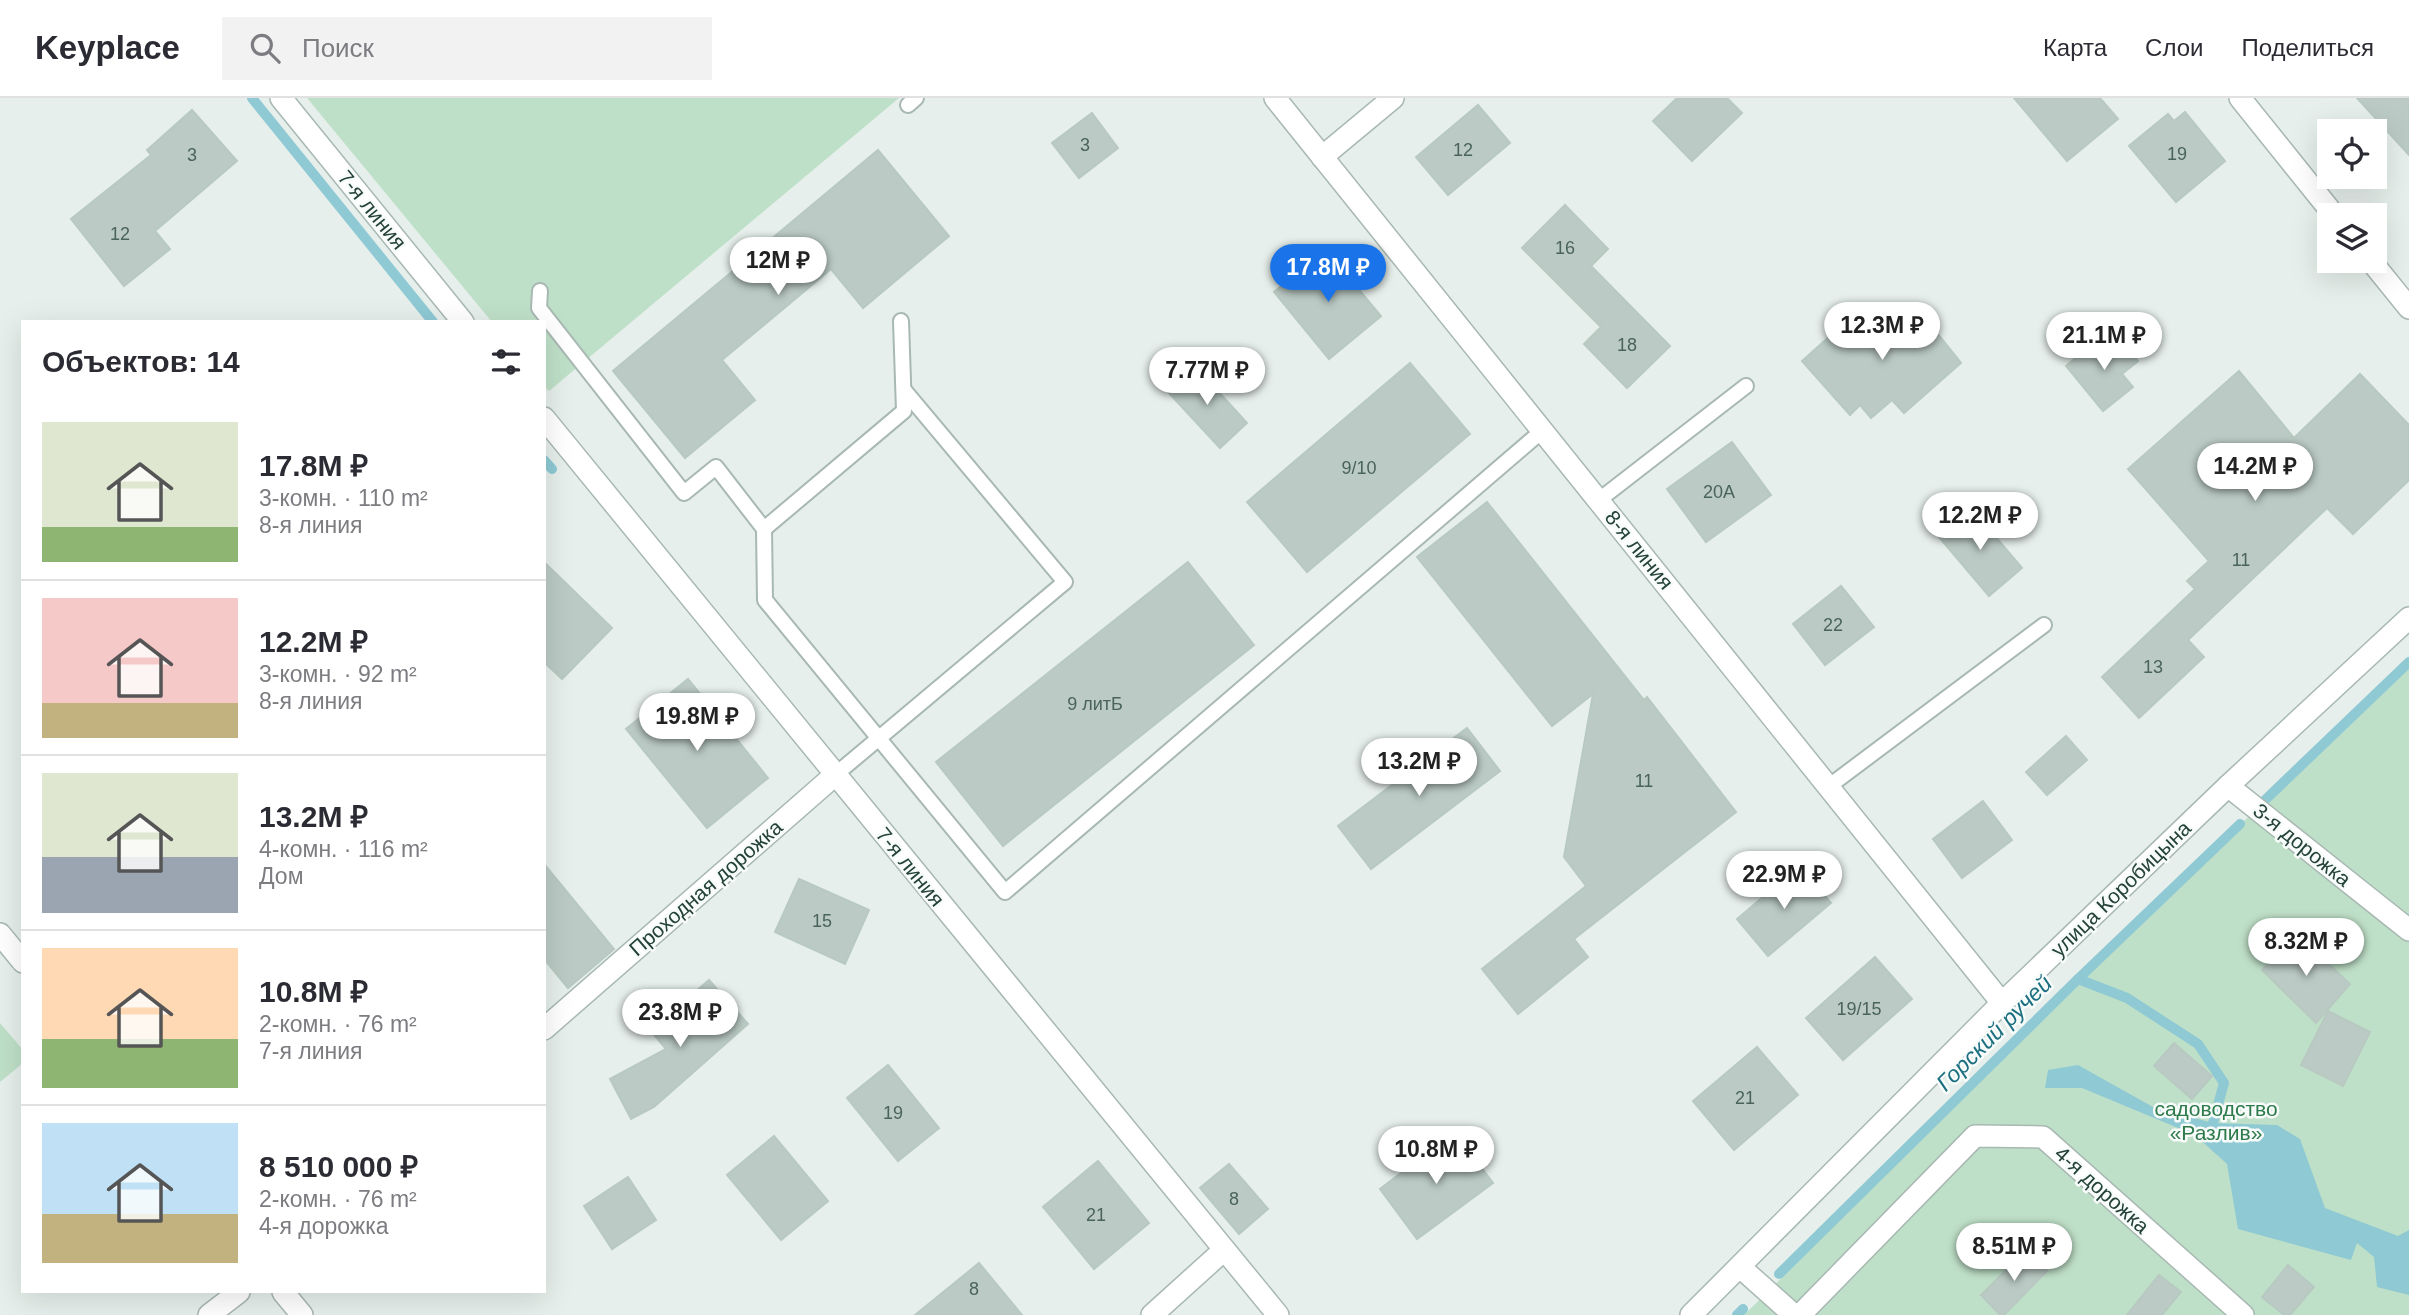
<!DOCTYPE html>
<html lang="ru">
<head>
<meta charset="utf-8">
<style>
	:root { --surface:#fff; --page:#f2f2f3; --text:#2b2b33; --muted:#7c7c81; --line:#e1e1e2; --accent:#1a73e8 }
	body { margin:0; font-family:Helvetica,sans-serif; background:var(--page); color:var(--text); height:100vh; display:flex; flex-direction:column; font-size:26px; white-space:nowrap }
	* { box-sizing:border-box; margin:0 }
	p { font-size:23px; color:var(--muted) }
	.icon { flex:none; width:38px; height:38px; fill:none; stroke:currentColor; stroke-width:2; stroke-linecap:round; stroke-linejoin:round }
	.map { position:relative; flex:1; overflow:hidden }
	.panel { position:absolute; left:21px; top:222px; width:525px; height:973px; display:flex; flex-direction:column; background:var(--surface); border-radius:0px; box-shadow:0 7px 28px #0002 }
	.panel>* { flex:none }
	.tools { position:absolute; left:2317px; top:21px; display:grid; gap:14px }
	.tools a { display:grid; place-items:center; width:70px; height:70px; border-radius:0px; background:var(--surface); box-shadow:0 7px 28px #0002; font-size:35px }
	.price { position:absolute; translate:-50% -60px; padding:0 16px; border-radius:24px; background:#fff; color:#222; font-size:23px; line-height:46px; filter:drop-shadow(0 2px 4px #0008) }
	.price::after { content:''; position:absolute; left:50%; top:42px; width:21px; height:16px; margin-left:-10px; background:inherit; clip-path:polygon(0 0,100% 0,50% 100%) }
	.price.active { background:var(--accent); color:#fff }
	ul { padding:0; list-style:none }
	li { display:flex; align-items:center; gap:21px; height:175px; padding:0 21px }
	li+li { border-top:2px solid var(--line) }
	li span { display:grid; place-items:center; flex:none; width:196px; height:140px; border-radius:0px; color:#555 }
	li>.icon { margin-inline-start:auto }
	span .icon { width:84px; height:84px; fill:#fffc; stroke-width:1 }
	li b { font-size:30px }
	h2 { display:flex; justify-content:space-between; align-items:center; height:84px; padding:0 21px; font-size:30px }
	header { display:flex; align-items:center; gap:42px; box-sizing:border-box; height:98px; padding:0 35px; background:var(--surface); border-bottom:2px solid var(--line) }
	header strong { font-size:33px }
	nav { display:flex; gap:38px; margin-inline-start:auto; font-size:24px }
	.search { width:490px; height:63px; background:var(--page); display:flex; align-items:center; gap:18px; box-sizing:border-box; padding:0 24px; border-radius:0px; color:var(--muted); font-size:26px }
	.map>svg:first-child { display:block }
</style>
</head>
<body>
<header>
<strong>Keyplace</strong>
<div class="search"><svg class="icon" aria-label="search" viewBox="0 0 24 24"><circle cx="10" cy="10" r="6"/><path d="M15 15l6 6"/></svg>Поиск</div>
<nav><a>Карта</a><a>Слои</a><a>Поделиться</a></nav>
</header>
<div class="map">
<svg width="2409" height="1217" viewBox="0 0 2409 1217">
	<rect width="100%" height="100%" fill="#e6efeb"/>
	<!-- green -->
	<g fill="#bfe0c8">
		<polygon points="307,0 899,0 549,293 544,288 544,224 492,224"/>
		<polygon points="2409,560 2409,1217 1744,1217"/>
		<polygon points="0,925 23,952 23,965 0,984"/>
	</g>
	<!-- water -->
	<polygon fill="#8ec9d4" points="2078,967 2153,1009 2213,1025 2277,1027 2300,1041 2325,1110 2398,1138 2409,1132 2409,1197 2377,1189 2374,1159 2357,1145 2351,1162 2238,1131 2227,1066 2195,1037 2082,990 2045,990 2048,972"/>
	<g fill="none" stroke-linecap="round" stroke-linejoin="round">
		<!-- stream -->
		<g stroke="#8ec9d4" stroke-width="10">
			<polyline points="252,0 433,224"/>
			<polyline points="544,362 552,371"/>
			<polyline points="2265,702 2409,564"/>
			<polyline points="2078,881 2240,726"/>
			<polyline points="1779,1176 2078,881 2127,900 2198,946 2224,985 2213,1025"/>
			<polyline points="1737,1217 1743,1211"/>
		</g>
	</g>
	<!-- building -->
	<g fill="#bbcac4" stroke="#b8c9c2" stroke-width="2">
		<polygon points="1677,0 1727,0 1742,15 1692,63 1653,23"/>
		<polygon points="2014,0 2100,0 2118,21 2067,63"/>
		<polygon points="2357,0 2409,0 2409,57"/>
		<polygon points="1478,7 1510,45 1448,97 1416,59"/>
		<polygon points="192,12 237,63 155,133 170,151 124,188 71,121 151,57 147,52"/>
		<polygon points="2185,14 2225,63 2176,104 2129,48 2168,16 2174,23"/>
		<polygon points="1092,15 1118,50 1079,80 1052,45"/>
		<polygon points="878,52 949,138 863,210 831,171 722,262 755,302 685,360 613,273"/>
		<polygon points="1565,107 1608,151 1591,168 1670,248 1627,290 1584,246 1601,229 1522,150"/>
		<polygon points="1326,152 1381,218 1329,261 1274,194"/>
		<polygon points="1918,211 1961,265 1904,315 1892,302 1871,320 1860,307 1850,317 1802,263 1859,212 1869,223 1880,214 1895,230"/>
		<polygon points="2118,239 2138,263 2122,276 2133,289 2103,313 2066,268 2095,244 2102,252"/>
		<polygon points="1410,265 1470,336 1307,474 1247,404"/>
		<polygon points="1195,268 1247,325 1220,350 1168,294"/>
		<polygon points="2239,273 2294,340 2360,276 2409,327 2409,382 2353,436 2327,410 2188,542 2204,559 2139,620 2102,579 2195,491 2187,483 2209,463 2128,371"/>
		<polygon points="1732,344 1771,397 1706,444 1667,391"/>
		<polygon points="1487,404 1644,602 1647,599 1736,714 1574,841 1588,859 1518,916 1482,871 1586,788 1564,759 1593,596 1552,628 1417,459"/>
		<polygon points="1972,411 2022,470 1989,498 1939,439"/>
		<polygon points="544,464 612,530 562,581 544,564"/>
		<polygon points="1188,464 1254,547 1003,748 936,664"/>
		<polygon points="1841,488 1874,529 1825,567 1793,526"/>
		<polygon points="688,581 768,680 707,730 626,631"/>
		<polygon points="1467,630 1500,673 1371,771 1338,728"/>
		<polygon points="2066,638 2087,662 2047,697 2026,674"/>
		<polygon points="1983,703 2012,742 1962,780 1933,741"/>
		<polygon points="544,766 614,851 568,890 544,861"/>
		<polygon points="1799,768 1831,805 1768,858 1737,821"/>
		<polygon points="799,781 869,812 845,866 775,834"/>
		<polygon points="2297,836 2350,886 2316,925 2262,872"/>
		<polygon points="1875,859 1912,901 1843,962 1806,920"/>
		<polygon points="709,882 748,926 654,1009 631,1021 610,981 666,951 651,933"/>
		<polygon points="2328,913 2370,934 2343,988 2301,967"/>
		<polygon points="2174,945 2212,978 2192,1001 2154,968"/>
		<polygon points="1757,949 1798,997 1734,1052 1693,1003"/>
		<polygon points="888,967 939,1030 898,1063 847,1000"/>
		<polygon points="1455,1034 1493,1085 1417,1141 1380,1091"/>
		<polygon points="774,1038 828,1103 781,1142 727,1077"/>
		<polygon points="1098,1063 1149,1125 1094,1171 1043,1109"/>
		<polygon points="1229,1066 1268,1111 1239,1136 1200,1090"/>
		<polygon points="628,1079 656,1122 612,1151 584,1108"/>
		<polygon points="2026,1152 2047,1173 2004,1217 2000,1217 1981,1197"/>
		<polygon points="979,1165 1022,1217 915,1217"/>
		<polygon points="2288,1167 2314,1189 2290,1217 2284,1217 2262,1199"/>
		<polygon points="2159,1177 2181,1194 2162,1217 2127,1217"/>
	</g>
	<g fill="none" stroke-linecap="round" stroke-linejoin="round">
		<defs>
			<g id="service">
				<polyline points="908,7 916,0"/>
				<polyline points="540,193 539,210 684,395 716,369 764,431 904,313 901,223"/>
				<polyline points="1599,402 1746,288"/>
				<polyline points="764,431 765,502 1005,794 1542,333"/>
				<polyline points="835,677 1065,484 904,292"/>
				<polyline points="1828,689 2044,527"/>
			</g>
			<g id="minor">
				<polyline points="281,0 463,224"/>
				<polyline points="1275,0 2002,905"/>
				<polyline points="2240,0 2334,117"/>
				<polyline points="1322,59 1393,0"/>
				<polyline points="2371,163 2409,210"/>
				<polyline points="544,320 1278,1217"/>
				<polyline points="2228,688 2409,832"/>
				<polyline points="0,836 23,864"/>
				<polyline points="544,931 835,677"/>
				<polyline points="1740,1169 1794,1217"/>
				<polyline points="283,1194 302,1217"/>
				<polyline points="209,1217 239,1194"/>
				<polyline points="1152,1217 1224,1152"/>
				<polyline points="1691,1217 2002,905 2228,688 2409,520"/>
				<polyline points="1800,1217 1975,1038 2043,1039 2243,1217"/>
			</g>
		</defs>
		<!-- service casing -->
		<use href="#service" stroke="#a8b8b2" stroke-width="18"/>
		<!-- minor casing -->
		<use href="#minor" stroke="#a8b8b2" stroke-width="24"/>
		<!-- service -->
		<use href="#service" stroke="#fff" stroke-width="14"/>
		<!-- minor -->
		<use href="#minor" stroke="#fff" stroke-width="21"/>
	</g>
	<g text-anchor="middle" stroke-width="5" stroke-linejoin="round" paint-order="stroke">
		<!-- number labels -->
		<g font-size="18" fill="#4a645c">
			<text x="1085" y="53">3</text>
			<text x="1463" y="58">12</text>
			<text x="2177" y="62">19</text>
			<text x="192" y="63">3</text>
			<text x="120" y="142">12</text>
			<text x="1565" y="156">16</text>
			<text x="1627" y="253">18</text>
			<text x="1359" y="376">9/10</text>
			<text x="1719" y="400">20А</text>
			<text x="2241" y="468">11</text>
			<text x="1833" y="533">22</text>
			<text x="2153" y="575">13</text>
			<text x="1095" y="612">9 литБ</text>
			<text x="1644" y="689">11</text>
			<text x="822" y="829">15</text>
			<text x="1859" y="917">19/15</text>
			<text x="1745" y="1006">21</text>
			<text x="893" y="1021">19</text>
			<text x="1234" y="1107">8</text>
			<text x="1096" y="1123">21</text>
			<text x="974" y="1197">8</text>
		</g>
		<!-- street labels -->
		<g font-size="21" fill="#24423a" stroke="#f7fbf9">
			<text transform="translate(372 112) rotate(51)" y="7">7-я линия</text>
			<text transform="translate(1639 452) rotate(51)" y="7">8-я линия</text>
			<text transform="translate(2302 747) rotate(39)" y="7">3-я дорожка</text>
			<text transform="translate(910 769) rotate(51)" y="7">7-я линия</text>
			<text transform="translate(706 790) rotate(-41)" y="7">Проходная дорожка</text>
			<text transform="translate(2121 791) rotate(-44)" y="7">улица Коробицына</text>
			<text transform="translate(2102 1092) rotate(42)" y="7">4-я дорожка</text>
		</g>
		<!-- park labels -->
		<g font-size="21" fill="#2d7a4b" stroke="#f7fbf9">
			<text x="2216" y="1018">садоводство<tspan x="2216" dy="24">«Разлив»</tspan></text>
		</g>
		<!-- water labels -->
		<g font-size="23" font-style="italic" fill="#1c6f80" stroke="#f7fbf9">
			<text transform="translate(1994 935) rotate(-45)" y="8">Горский ручей</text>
		</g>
	</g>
</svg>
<div class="tools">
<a><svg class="icon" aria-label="locate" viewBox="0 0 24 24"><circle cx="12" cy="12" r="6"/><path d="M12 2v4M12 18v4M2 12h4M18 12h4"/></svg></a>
<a><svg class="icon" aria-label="layers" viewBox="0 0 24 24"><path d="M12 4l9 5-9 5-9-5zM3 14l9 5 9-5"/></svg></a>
</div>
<b class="price" style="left:778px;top:199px">12M ₽</b>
<b class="price active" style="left:1328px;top:206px">17.8M ₽</b>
<b class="price" style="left:1882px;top:264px">12.3M ₽</b>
<b class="price" style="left:2104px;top:274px">21.1M ₽</b>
<b class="price" style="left:1207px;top:309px">7.77M ₽</b>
<b class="price" style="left:2255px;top:405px">14.2M ₽</b>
<b class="price" style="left:1980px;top:454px">12.2M ₽</b>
<b class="price" style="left:697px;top:655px">19.8M ₽</b>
<b class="price" style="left:1419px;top:700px">13.2M ₽</b>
<b class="price" style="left:1784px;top:813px">22.9M ₽</b>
<b class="price" style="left:2306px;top:880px">8.32M ₽</b>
<b class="price" style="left:680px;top:951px">23.8M ₽</b>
<b class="price" style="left:1436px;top:1088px">10.8M ₽</b>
<b class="price" style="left:2014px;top:1185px">8.51M ₽</b>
<section class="panel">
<h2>Объектов: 14<svg class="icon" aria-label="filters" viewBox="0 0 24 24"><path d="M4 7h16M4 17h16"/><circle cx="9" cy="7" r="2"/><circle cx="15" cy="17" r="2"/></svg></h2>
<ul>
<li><span style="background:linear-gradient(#dfe7d0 75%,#8fb573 0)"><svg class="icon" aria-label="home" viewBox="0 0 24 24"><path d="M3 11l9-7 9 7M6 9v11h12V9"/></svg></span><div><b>17.8M ₽</b><p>3-комн. · 110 m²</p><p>8-я линия</p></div></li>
<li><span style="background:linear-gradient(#f6c9c9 75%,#c2b280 0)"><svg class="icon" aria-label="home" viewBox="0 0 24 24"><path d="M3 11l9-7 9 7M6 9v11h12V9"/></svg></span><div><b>12.2M ₽</b><p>3-комн. · 92 m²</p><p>8-я линия</p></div></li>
<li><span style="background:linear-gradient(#dfe7d0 60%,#9aa5b1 0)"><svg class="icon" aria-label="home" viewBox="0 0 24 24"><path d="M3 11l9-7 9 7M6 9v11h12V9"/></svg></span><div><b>13.2M ₽</b><p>4-комн. · 116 m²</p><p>Дом</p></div></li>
<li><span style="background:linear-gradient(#ffd9b3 65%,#8fb573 0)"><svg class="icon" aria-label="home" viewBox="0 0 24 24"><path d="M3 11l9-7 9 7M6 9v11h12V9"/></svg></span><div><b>10.8M ₽</b><p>2-комн. · 76 m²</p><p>7-я линия</p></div></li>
<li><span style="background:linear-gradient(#bfe0f5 65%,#c2b280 0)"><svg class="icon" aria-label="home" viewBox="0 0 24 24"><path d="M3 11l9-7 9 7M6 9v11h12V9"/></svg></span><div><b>8 510 000 ₽</b><p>2-комн. · 76 m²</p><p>4-я дорожка</p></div></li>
</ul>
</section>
</div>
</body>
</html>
